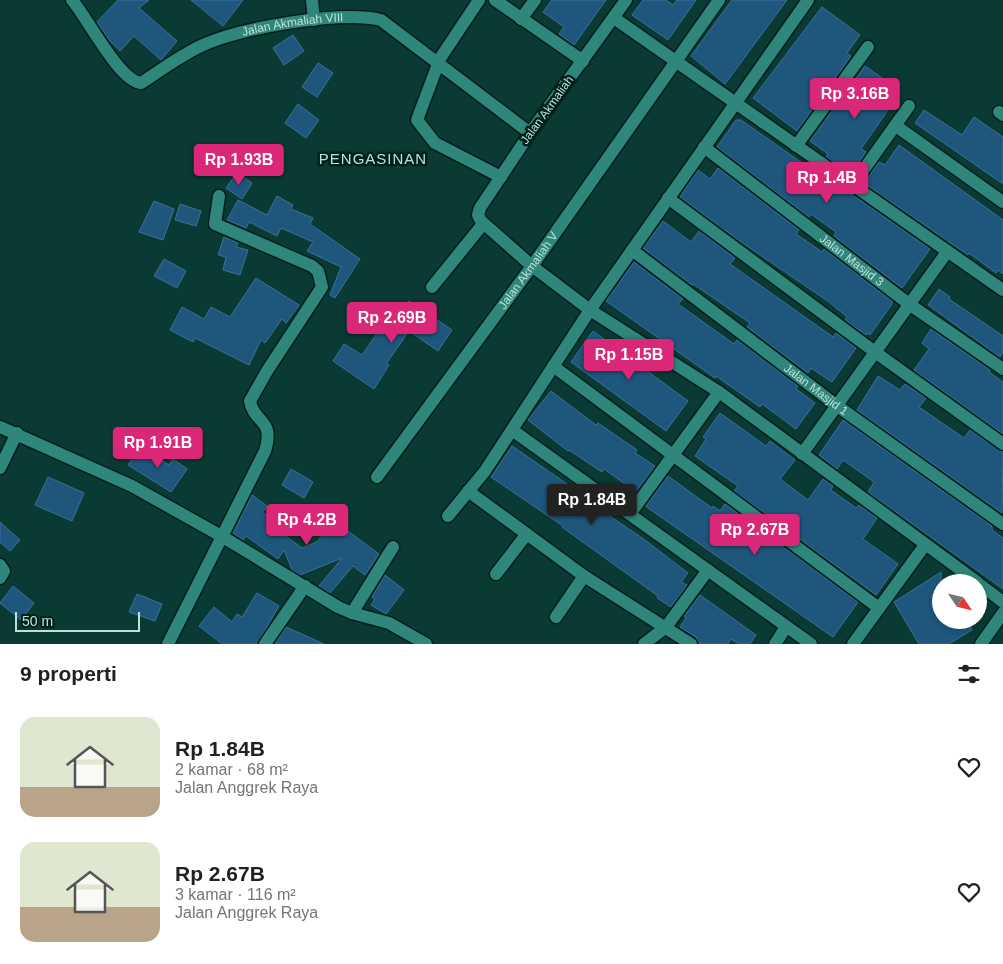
<!DOCTYPE html>
<html lang="id">
<head>
<meta charset="utf-8">
<style>
	:root { --surface:#fff; --page:#f2f2f2; --text:#202124; --muted:#757577; --accent:#db2777 }
	body { margin:0; font-family:Helvetica,sans-serif; background:var(--page); color:var(--text); height:100vh; display:flex; flex-direction:column; font-size:19px; white-space:nowrap }
	* { box-sizing:border-box; margin:0 }
	p { font-size:16px; color:var(--muted) }
	.icon { flex:none; width:28px; height:28px; fill:none; stroke:currentColor; stroke-width:2; stroke-linecap:round; stroke-linejoin:round }
	.map { position:relative; height:644px; overflow:hidden }
	.drawer { display:flex; flex-direction:column; background:var(--surface); flex:1 }
	.drawer>* { flex:none }
	.needle { width:32px; rotate:125deg }
	.fabs { position:absolute; left:932px; top:574px; display:grid; gap:10px }
	.fabs a { display:grid; place-items:center; width:55px; height:55px; border-radius:50%; background:var(--surface); box-shadow:0 2px 8px #0003; font-size:25px }
	.scale { position:absolute; left:15px; bottom:12px; width:125px; box-sizing:border-box; padding-left:5px; border:2px solid #bbe2da; border-top:0; font-size:14px; line-height:18px; white-space:nowrap; color:#bbe2da; -webkit-text-stroke:4px #00201b; paint-order:stroke }
	.price { position:absolute; translate:-50% -42px; padding:0 11px; border-radius:5px; background:var(--accent); color:#fff; font-size:16px; line-height:32px; filter:drop-shadow(0 1px 2px #0008) }
	.price::after { content:''; position:absolute; left:50%; top:30px; width:15px; height:11px; margin-left:-8px; background:inherit; clip-path:polygon(0 0,100% 0,50% 100%) }
	.price.selected { background:#222; color:#fff }
	ul { padding:0; list-style:none }
	li { display:flex; align-items:center; gap:15px; height:125px; padding:0 20px }
	li span { display:grid; place-items:center; flex:none; width:140px; height:100px; border-radius:15px; color:#555 }
	li>.icon { margin-inline-start:auto }
	span .icon { width:60px; height:60px; fill:#fffc; stroke-width:1 }
	li b { font-size:21px }
	h2 { display:flex; justify-content:space-between; align-items:center; height:60px; padding:0 20px; font-size:21px }
	.map>svg:first-child { display:block }
</style>
</head>
<body>
<div class="map">
<svg width="1003" height="644" viewBox="0 0 1003 644">
	<rect width="100%" height="100%" fill="#0a3a34"/>
	<!-- building -->
	<g fill="#1f577c" stroke="#3b7198">
		<polygon points="118,0 149,0 139,8 177,41 161,60 134,36 120,51 110,41 97,22"/>
		<polygon points="191,0 243,0 223,26"/>
		<polygon points="552,0 606,0 574,45 559,34 564,27 543,12"/>
		<polygon points="643,0 666,0 673,5 677,0 696,0 668,40 632,15"/>
		<polygon points="732,0 787,0 725,84 691,56"/>
		<polygon points="822,7 860,35 847,53 851,56 797,131 753,98"/>
		<polygon points="293,35 304,51 284,65 273,48"/>
		<polygon points="318,63 333,73 317,97 302,87"/>
		<polygon points="865,66 885,80 883,83 899,94 861,149 866,152 851,174 826,157 828,154 810,141"/>
		<polygon points="298,104 319,120 306,138 285,123"/>
		<polygon points="924,110 962,135 974,117 1003,137 1003,184 915,123"/>
		<polygon points="736,120 741,120 815,172 817,170 930,249 902,288 834,236 836,232 811,214 809,217 717,147"/>
		<polygon points="899,145 1003,220 1003,274 998,270 996,273 969,253 968,255 864,183 879,162 885,165"/>
		<polygon points="718,168 799,230 796,234 822,252 824,249 892,301 892,304 870,335 867,333 866,335 845,320 847,317 829,302 744,244 680,197 698,170 710,179"/>
		<polygon points="237,173 252,183 242,199 226,188"/>
		<polygon points="277,196 293,205 291,209 313,218 310,224 360,259 335,298 330,295 341,267 307,251 313,242 281,228 277,236 249,222 246,228 227,220 238,200 267,215"/>
		<polygon points="154,201 174,209 163,240 139,232"/>
		<polygon points="180,204 201,211 196,226 175,220"/>
		<polygon points="663,221 691,242 699,231 735,258 730,264 833,337 836,333 856,348 832,382 811,368 808,373 747,327 750,323 693,284 692,285 643,248"/>
		<polygon points="224,237 238,243 236,247 248,250 240,275 223,270 226,257 218,255"/>
		<polygon points="164,259 186,271 177,288 154,276"/>
		<polygon points="634,262 683,299 678,304 734,344 737,340 798,386 796,389 815,403 796,429 762,404 760,407 716,376 715,378 606,301"/>
		<polygon points="256,278 299,305 286,323 282,319 265,343 261,340 249,365 195,338 193,342 170,330 182,307 204,319 211,307 230,317"/>
		<polygon points="939,289 950,297 949,299 1003,336 1003,352 1000,357 928,305"/>
		<polygon points="409,301 452,330 438,351 409,331 386,364 389,365 374,389 333,361 344,344 362,355 387,319 393,323"/>
		<polygon points="931,329 990,370 989,372 1003,382 1003,434 914,370 929,349 922,343"/>
		<polygon points="593,331 688,401 666,431 571,362"/>
		<polygon points="878,376 900,390 905,384 926,398 919,407 964,438 970,430 1003,452 1002,513 857,410"/>
		<polygon points="551,391 596,425 598,423 637,450 635,453 655,466 632,497 622,489 625,484 604,469 602,472 569,450 568,451 528,420"/>
		<polygon points="720,413 766,446 770,441 795,460 780,479 808,500 823,479 833,486 831,490 856,508 859,505 877,518 863,539 898,564 876,595 734,491 738,486 695,456 706,439 703,437"/>
		<polygon points="843,420 992,526 992,530 1003,538 1003,589 868,492 874,482 843,460 837,469 819,455"/>
		<polygon points="512,446 593,502 592,504 645,540 688,573 681,582 687,585 671,607 657,598 658,596 562,527 563,526 491,477"/>
		<polygon points="140,447 169,465 173,459 187,469 171,492 128,465"/>
		<polygon points="291,469 313,482 304,498 282,485"/>
		<polygon points="668,476 712,508 713,506 720,511 725,504 858,602 833,637 648,508 646,506"/>
		<polygon points="48,477 84,493 72,521 35,505"/>
		<polygon points="252,495 267,506 263,512 277,525 275,528 302,548 317,542 333,520 379,554 365,575 353,566 330,593 319,586 342,558 300,575 292,570 284,550 278,559 246,536 243,540 233,533"/>
		<polygon points="0,522 20,540 10,551 0,542"/>
		<polygon points="941,572 941,620 967,620 972,630 949,644 919,644 894,602"/>
		<polygon points="385,575 404,590 386,614 371,605 375,599 372,597"/>
		<polygon points="13,586 34,603 21,620 0,603"/>
		<polygon points="257,593 279,606 257,644 222,644 199,626 214,607 232,622 237,614 242,617"/>
		<polygon points="137,594 162,604 155,621 129,612"/>
		<polygon points="700,595 756,635 750,644 739,644 731,639 728,644 699,644 696,637 680,627 686,618 684,616"/>
		<polygon points="286,627 324,644 275,644"/>
	</g>
	<g fill="none" stroke-linecap="round" stroke-linejoin="round">
		<defs>
			<g id="minor">
				<path id="s1" d="M 72,0 C 87,17 119,81 141,83 C 161,70 181,55 203,45 C 240,28 342,10 381,20 L 530,133"/>
				<polyline points="312,0 314,20"/>
				<polyline points="495,0 583,61"/>
				<polyline points="626,0 530,133 480,208 478,215 481,221 532,266 590,310 719,392 977,582"/>
				<polyline points="614,18 1003,290"/>
				<polyline points="521,19 535,0"/>
				<polyline points="437,63 479,0"/>
				<polyline points="438,64 417,120 435,143 501,177"/>
				<polyline points="999,112 1003,115"/>
				<polyline points="896,126 1003,202"/>
				<polyline points="796,146 868,47"/>
				<path id="s2" d="M 704,147 L 909,304 L 1003,369"/>
				<polyline points="852,186 909,106"/>
				<polyline points="668,198 875,352 1003,444"/>
				<path id="s3" d="M 632,250 L 836,405 L 1003,524"/>
				<polyline points="432,287 483,224"/>
				<polyline points="553,366 879,608"/>
				<polyline points="0,427 132,486 223,537 338,607 352,613 389,623 426,644"/>
				<polyline points="512,430 811,644"/>
				<polyline points="802,454 947,252"/>
				<polyline points="0,468 17,433"/>
				<path id="s4" d="M 377,477 L 532,266 L 719,0"/>
				<polyline points="468,491 584,576 691,644"/>
				<polyline points="630,514 719,392"/>
				<polyline points="448,516 485,471 590,310 808,0"/>
				<polyline points="0,565 4,571 0,578"/>
				<polyline points="496,574 526,535"/>
				<polyline points="979,584 1003,602"/>
				<polyline points="352,613 393,547"/>
				<polyline points="556,617 584,576"/>
				<path d="M 168,644 L 265,451 C 275,418 254,424 250,401 L 267,371 L 322,287 L 318,271 L 312,266 L 215,224 L 219,196"/>
				<polyline points="265,644 305,586"/>
				<polyline points="644,644 666,627 708,570"/>
				<polyline points="775,644 786,627"/>
				<polyline points="853,644 925,545"/>
				<polyline points="981,644 1003,613"/>
			</g>
		</defs>
		<!-- minor casing -->
		<use href="#minor" stroke="#041f1b" stroke-width="15"/>
		<!-- minor -->
		<use href="#minor" stroke="#2f867a" stroke-width="12"/>
	</g>
	<g text-anchor="middle" stroke-width="5" stroke-linejoin="round" paint-order="stroke">
		<!-- street labels -->
		<g font-size="12" fill="#bbe2da" stroke="#00201b">
			<text dy="4" stroke="none"><textPath href="#s1" startOffset="275">Jalan Akmaliah VIII</textPath></text>
			<text transform="translate(547 110) rotate(-54)" y="4">Jalan Akmaliah</text>
			<text dy="4" stroke="none"><textPath href="#s2" startOffset="186">Jalan Masjid 3</textPath></text>
			<text dy="4" stroke="none"><textPath href="#s4" startOffset="256">Jalan Akmaliah V</textPath></text>
			<text dy="4" stroke="none"><textPath href="#s3" startOffset="231">Jalan Masjid 1</textPath></text>
		</g>
		<!-- quarter labels -->
		<g font-size="15" letter-spacing="1" fill="#bbe2da" stroke="#00201b">
			<text x="373" y="164">PENGASINAN</text>
		</g>
	</g>
</svg>
<div class="fabs">
<a><svg class="needle" viewBox="-14 -14 28 28"><path d="M0-13l5 13h-10z" fill="#e53935"/><path d="M0 13l5-13h-10z" fill="#757577"/></svg></a>
</div>
<div class="scale">50 m</div>
<b class="price" style="left:855px;top:120px">Rp 3.16B</b>
<b class="price" style="left:239px;top:186px">Rp 1.93B</b>
<b class="price" style="left:827px;top:204px">Rp 1.4B</b>
<b class="price" style="left:392px;top:344px">Rp 2.69B</b>
<b class="price" style="left:629px;top:381px">Rp 1.15B</b>
<b class="price" style="left:158px;top:469px">Rp 1.91B</b>
<b class="price selected" style="left:592px;top:526px">Rp 1.84B</b>
<b class="price" style="left:307px;top:546px">Rp 4.2B</b>
<b class="price" style="left:755px;top:556px">Rp 2.67B</b>
</div>
<section class="drawer">
<h2>9 properti<svg class="icon" aria-label="filters" viewBox="0 0 24 24"><path d="M4 7h16M4 17h16"/><circle cx="9" cy="7" r="2"/><circle cx="15" cy="17" r="2"/></svg></h2>
<ul>
<li><span style="background:linear-gradient(#dfe7d0 70%,#b9a48a 0)"><svg class="icon" aria-label="home" viewBox="0 0 24 24"><path d="M3 11l9-7 9 7M6 9v11h12V9"/></svg></span><div><b>Rp 1.84B</b><p>2 kamar · 68 m²</p><p>Jalan Anggrek Raya</p></div><svg class="icon" aria-label="heart" viewBox="0 0 24 24"><path d="M12 20l-8-8c-3-5 5-10 8-4 3-6 11-1 8 4z"/></svg></li>
<li><span style="background:linear-gradient(#dfe7d0 65%,#b9a48a 0)"><svg class="icon" aria-label="home" viewBox="0 0 24 24"><path d="M3 11l9-7 9 7M6 9v11h12V9"/></svg></span><div><b>Rp 2.67B</b><p>3 kamar · 116 m²</p><p>Jalan Anggrek Raya</p></div><svg class="icon" aria-label="heart" viewBox="0 0 24 24"><path d="M12 20l-8-8c-3-5 5-10 8-4 3-6 11-1 8 4z"/></svg></li>
</ul>
</section>
</body>
</html>
